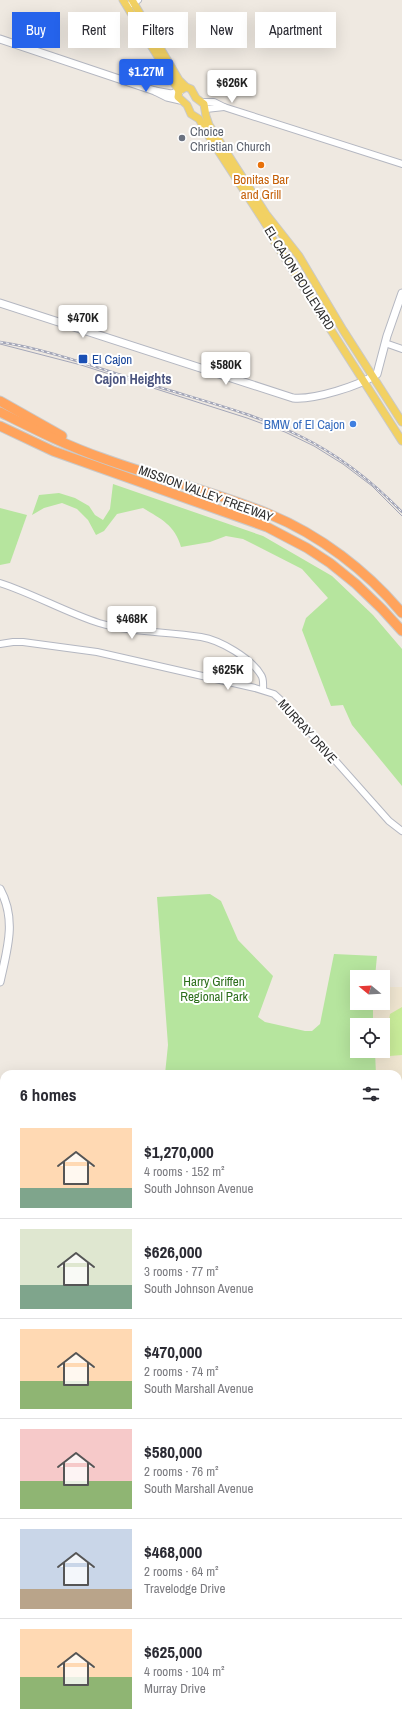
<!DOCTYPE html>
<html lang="en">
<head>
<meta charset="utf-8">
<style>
	:root { --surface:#fff; --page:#f7f7f7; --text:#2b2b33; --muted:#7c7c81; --line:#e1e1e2; --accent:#2563eb }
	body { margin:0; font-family:"Archivo Narrow",sans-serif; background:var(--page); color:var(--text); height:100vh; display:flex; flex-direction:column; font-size:15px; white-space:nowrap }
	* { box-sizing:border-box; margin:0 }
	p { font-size:13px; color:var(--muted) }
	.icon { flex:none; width:22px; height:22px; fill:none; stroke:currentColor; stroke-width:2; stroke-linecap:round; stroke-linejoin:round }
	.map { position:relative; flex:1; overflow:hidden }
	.side { position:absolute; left:0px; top:1070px; width:402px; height:656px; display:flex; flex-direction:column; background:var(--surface); border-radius:12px 12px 0 0; box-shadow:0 4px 16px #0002 }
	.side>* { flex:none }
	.banner { position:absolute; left:12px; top:12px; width:378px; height:36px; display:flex; gap:8px }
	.needle { width:26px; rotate:288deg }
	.fabs { position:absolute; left:350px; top:970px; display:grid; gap:8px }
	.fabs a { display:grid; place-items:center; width:40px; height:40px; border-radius:0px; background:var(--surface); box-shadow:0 4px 16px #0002; font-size:20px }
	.price { position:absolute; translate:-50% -34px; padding:0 9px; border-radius:4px; background:#fff; color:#222; font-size:13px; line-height:26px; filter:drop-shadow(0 1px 2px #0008) }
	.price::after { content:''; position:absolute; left:50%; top:24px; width:12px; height:9px; margin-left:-6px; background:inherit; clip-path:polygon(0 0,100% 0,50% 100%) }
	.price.current { background:var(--accent); color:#fff }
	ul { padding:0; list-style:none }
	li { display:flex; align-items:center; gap:12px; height:100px; padding:0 20px }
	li+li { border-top:1px solid var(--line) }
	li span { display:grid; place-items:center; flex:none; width:112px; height:80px; border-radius:0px; color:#555 }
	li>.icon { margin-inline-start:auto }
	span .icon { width:48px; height:48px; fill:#fffc; stroke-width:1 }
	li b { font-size:17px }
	h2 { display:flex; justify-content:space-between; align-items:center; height:48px; padding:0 20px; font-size:17px }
	.chip { padding:0 14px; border-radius:0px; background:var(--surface); box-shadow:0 4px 16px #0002; font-size:14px; line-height:36px }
	.chip.current { background:var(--accent); color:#fff }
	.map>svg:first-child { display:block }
</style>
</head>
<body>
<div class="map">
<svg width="402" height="1726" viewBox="0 0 402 1726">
	<rect width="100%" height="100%" fill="#efe9e1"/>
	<!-- education -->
	<polygon fill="#f0e6d1" points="383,987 402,987 402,1317 398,1318 398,1074 376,1074 375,1051 383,1051 383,1025 373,1025 373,1003 383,1003"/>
	<!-- green -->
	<g fill="#b6e59e">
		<path d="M 113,484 L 263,536 L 332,576 L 373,615 L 402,649 L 402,786 L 352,725 L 343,705 L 331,706 L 302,630 L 306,618 L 328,598 L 302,569 L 243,539 L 226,536 L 210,542 L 181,547 C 175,525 161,519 143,508 L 117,514 L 104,531 L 96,535 L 88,520 L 77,509 L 62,503 L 44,508 L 32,515 L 39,495 L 59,493 L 75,498 L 89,506 L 95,515 L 103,520 L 110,509 Z"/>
		<polygon points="0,508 27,515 10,563 0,565"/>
		<polygon points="210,894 221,901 238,940 273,976 258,1017 265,1022 305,1031 312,1031 320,1024 334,954 377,956 375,977 357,977 357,1003 373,1003 373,1025 357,1025 357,1051 375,1051 376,1074 165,1074 168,1045 157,897"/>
	</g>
	<!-- pitch -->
	<g fill="#c9ec9a">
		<polygon points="402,1007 402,1055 390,1056 387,1034 390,1014"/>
		<polygon points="402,1253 402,1314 398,1315 398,1254"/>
	</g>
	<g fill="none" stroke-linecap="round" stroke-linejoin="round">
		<defs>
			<g id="tertiary">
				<polyline points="127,6 138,0"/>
				<polyline points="202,102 214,102 224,107 206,109"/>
				<polyline points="224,107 402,164"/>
				<polyline points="385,343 402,349"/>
				<path d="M 0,583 C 34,594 65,612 99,623 C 132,633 166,631 201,637 C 220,640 251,658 261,675 C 264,679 263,685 263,690"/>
				<polyline points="0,644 13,642 23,642 97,652 255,688 274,694 285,704 389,821 402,831"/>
				<polyline points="398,1403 402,1402"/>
				<polyline points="0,1671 4,1669"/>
			</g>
			<g id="secondary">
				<polyline points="0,39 155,91"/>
				<polyline points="179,92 171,94 155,91 167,97 180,100"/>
				<path d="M 0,303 L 293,398 C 314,400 359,386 377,374 L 387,336 L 402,293"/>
				<path d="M 0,889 C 17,920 7,950 0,982"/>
				<polyline points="0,1163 4,1173"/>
				<polyline points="398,1694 402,1695"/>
				<polyline points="58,1726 61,1722"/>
				<polyline points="67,1726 69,1722"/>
			</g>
			<g id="primary">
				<polyline points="123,0 179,91"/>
				<polyline points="132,0 179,80 186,87 191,89 196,98 204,104 206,116 209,125 266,214 299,256 343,330 402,422"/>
				<polyline points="186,87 179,91 178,97 187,105 191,114 199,119 210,138 267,226 272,238 402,441"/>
			</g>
			<g id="motorway">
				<polyline points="0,401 62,436"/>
				<path d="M 0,412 C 34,429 67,446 102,458 C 157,478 215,492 269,514 C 320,535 367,571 402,613"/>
				<polyline points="0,426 53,451 267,527 307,548 330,563 356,584 382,609 402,631"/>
			</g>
		</defs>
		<!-- tertiary casing -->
		<use href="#tertiary" stroke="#b4b7c1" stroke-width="8"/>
		<!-- secondary casing -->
		<use href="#secondary" stroke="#b4b7c1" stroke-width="9"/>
		<!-- primary casing -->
		<use href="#primary" stroke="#c9c9c9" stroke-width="9"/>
		<!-- motorway casing -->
		<use href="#motorway" stroke="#c9c9c9" stroke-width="11"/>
		<!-- tertiary -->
		<use href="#tertiary" stroke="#fff" stroke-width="6"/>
		<!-- secondary -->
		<use href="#secondary" stroke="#fff" stroke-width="7"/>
		<!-- primary -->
		<use href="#primary" stroke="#f2d163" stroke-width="7"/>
		<!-- motorway -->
		<use href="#motorway" stroke="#ffa35c" stroke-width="9"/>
		<!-- tram -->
		<g stroke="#a3a6b8" stroke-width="1">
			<polyline points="0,344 81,365 247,418 285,432 314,446 343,464 372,486 402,516"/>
			<polyline points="398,1415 402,1414"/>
			<polyline points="79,1726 81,1722"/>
		</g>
		<defs>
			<g id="rail">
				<path d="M 0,342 C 47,349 97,368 143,382 C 195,399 251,412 300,436 C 339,455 372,481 402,512"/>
				<polyline points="398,1418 402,1417"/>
				<polyline points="82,1726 84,1722"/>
			</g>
		</defs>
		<!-- rail casing -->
		<use href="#rail" stroke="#a3a6b8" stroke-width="2.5"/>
		<!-- rail -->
		<use href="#rail" stroke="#fff" stroke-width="1" stroke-dasharray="3" stroke-linecap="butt"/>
	</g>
	<!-- markers -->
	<circle fill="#6b7280" stroke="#fff" stroke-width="1.5" cx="182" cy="138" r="4"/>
	<circle fill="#e8710a" stroke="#fff" stroke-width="1.5" cx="261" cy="165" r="4"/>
	<rect fill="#1a4fb4" stroke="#fff" stroke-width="1.5" x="78" y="354" width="10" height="10" rx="2"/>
	<circle fill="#3f7fe0" stroke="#fff" stroke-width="1.5" cx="353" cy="424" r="4"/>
	<g text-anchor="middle" stroke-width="4" stroke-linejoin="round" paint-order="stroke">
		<!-- worship labels -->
		<g font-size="13" fill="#5b616d" stroke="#fff" text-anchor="start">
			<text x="190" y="136">Choice<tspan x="190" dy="15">Christian Church</tspan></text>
		</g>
		<!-- food labels -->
		<g font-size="13" fill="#c56008" stroke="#fff">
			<text x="261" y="184">Bonitas Bar<tspan x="261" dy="15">and Grill</tspan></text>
		</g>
		<!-- street labels -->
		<g font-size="13" fill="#2e2e2e" stroke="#fff">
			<text transform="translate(300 278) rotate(58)" y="5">EL CAJON BOULEVARD</text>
			<text transform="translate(206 493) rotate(20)" y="5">MISSION VALLEY FREEWAY</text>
			<text transform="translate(308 731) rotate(48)" y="5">MURRAY DRIVE</text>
		</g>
		<!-- transit labels -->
		<g font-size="13" fill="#164399" stroke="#fff" text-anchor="start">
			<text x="92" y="364">El Cajon</text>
		</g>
		<!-- shop labels -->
		<g font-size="13" fill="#366cbe" stroke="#fff" text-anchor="end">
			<text x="345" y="429">BMW of El Cajon</text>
		</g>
		<!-- park labels -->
		<g font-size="13" fill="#2c6e1b" stroke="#fff">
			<text x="214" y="986">Harry Griffen<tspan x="214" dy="15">Regional Park</tspan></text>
		</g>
		<!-- neighbourhood labels -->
		<g font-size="14" font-weight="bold" fill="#4d5680" stroke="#fff">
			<text x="133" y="384">Cajon Heights</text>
		</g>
	</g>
</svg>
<div class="fabs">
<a><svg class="needle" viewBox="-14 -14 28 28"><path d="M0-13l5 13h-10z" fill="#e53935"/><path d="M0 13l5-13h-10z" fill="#7c7c81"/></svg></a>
<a><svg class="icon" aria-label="locate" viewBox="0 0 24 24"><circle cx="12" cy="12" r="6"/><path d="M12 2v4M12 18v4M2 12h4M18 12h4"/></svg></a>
</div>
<b class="price current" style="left:146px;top:93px">$1.27M</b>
<b class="price" style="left:232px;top:104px">$626K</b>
<b class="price" style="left:83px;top:339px">$470K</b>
<b class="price" style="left:226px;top:386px">$580K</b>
<b class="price" style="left:132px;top:640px">$468K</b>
<b class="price" style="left:228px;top:691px">$625K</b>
<div class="banner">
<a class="chip current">Buy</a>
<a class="chip">Rent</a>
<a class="chip">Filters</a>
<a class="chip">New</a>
<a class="chip">Apartment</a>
</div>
<section class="side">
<h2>6 homes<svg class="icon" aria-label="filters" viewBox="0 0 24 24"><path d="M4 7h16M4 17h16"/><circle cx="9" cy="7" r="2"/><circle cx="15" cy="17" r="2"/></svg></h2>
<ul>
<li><span style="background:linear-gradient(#ffd9b3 75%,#7fa58c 0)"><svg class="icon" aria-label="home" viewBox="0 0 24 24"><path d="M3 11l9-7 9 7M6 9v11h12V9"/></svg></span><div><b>$1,270,000</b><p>4 rooms · 152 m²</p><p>South Johnson Avenue</p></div></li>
<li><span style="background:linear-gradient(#dfe7d0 70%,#7fa58c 0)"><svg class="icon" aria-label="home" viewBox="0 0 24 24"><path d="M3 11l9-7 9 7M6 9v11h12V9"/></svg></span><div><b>$626,000</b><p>3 rooms · 77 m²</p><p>South Johnson Avenue</p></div></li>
<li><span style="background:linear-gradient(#ffd9b3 65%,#8fb573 0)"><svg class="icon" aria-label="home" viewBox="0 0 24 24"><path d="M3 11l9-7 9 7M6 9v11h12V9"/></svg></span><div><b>$470,000</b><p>2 rooms · 74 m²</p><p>South Marshall Avenue</p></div></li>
<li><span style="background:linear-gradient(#f6c9c9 65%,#8fb573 0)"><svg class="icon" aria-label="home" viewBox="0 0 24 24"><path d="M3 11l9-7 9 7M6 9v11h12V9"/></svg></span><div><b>$580,000</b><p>2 rooms · 76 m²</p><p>South Marshall Avenue</p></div></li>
<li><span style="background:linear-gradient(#c9d6e8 75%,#b9a48a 0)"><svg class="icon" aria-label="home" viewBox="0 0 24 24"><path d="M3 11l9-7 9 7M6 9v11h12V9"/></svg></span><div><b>$468,000</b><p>2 rooms · 64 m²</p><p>Travelodge Drive</p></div></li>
<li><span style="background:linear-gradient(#ffd9b3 60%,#8fb573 0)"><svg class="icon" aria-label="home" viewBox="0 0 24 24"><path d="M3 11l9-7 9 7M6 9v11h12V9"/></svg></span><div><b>$625,000</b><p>4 rooms · 104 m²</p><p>Murray Drive</p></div></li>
</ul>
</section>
</div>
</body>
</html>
